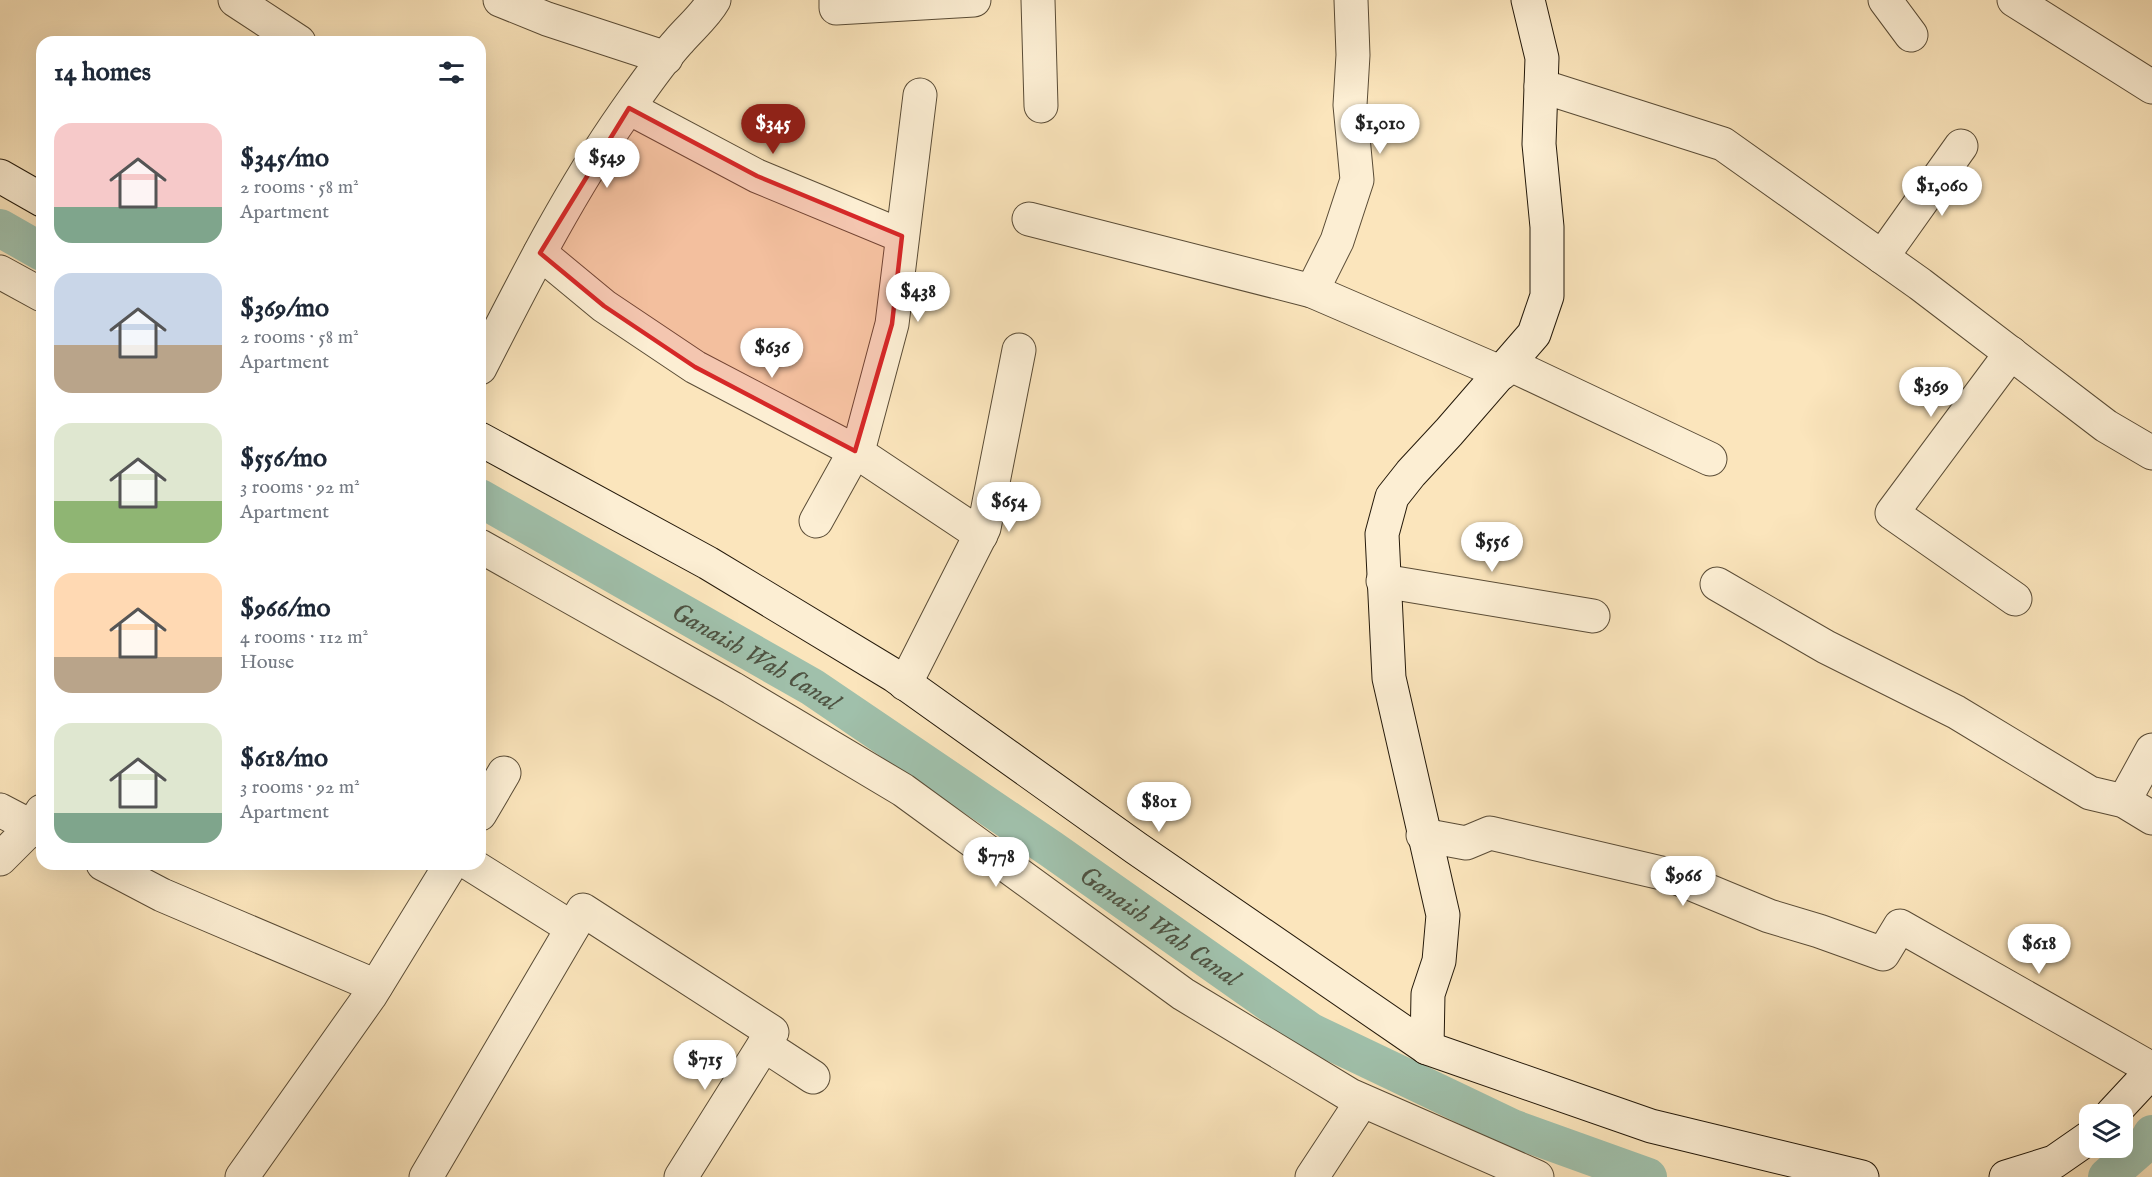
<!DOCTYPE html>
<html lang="en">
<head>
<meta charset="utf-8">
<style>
	:root { --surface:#fff; --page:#f6f6f7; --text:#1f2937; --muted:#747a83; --accent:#8f2418 }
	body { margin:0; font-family:"IM FELL English",serif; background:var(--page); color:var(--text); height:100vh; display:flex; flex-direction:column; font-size:22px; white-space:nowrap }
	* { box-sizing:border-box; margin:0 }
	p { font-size:20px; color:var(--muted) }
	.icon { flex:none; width:33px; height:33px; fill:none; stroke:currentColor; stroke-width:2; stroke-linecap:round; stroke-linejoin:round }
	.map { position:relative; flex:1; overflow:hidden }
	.sheet { position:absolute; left:36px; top:36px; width:450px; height:834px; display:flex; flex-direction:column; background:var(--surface); border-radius:18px; box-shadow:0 6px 24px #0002 }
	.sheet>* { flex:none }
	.buttons { position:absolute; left:2079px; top:1104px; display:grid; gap:12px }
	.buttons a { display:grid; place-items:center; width:54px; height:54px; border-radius:12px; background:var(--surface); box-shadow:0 6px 24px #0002; font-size:30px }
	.price { position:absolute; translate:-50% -51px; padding:0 14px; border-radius:21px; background:#fff; color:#222; font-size:20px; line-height:39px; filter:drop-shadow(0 2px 3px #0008) }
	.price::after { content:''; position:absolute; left:50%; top:36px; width:18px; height:14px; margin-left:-9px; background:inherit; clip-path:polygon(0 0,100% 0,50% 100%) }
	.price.selected { background:var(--accent); color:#fff }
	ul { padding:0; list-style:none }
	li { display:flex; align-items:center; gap:18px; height:150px; padding:0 18px }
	li span { display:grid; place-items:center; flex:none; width:168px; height:120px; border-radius:18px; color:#555 }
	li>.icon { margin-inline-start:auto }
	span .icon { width:72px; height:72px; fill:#fffc; stroke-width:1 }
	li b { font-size:26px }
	h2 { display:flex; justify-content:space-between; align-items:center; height:72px; padding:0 18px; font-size:26px }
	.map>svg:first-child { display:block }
</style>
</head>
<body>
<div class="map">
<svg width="2152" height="1177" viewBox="0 0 2152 1177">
	<rect width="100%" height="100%" fill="#fbe5bc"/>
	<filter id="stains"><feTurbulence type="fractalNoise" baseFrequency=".00333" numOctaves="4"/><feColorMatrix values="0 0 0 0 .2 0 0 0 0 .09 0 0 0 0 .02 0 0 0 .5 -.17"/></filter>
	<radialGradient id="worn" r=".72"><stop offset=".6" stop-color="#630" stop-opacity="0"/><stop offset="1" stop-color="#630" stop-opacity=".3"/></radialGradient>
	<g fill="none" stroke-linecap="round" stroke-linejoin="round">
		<!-- canal -->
		<g stroke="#a0c0ab" stroke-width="38">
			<polyline points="0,228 42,252"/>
			<path id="s1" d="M 480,498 L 812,687 L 1051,849 L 1311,1032 L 1512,1128 L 1648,1177"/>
			<polyline points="2107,1177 2149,1140 2152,1134"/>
		</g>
		<defs>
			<g id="street">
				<polyline points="235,0 299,42"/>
				<polyline points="500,0 547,19 666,58"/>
				<polyline points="836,0 836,8 974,0"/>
				<polyline points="1038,0 1041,106"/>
				<polyline points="1885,0 1911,35"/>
				<polyline points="2014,0 2152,87"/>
				<polyline points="1541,86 1723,144 1920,284 2106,426 2152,453"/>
				<polyline points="629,108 757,176 902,236"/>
				<polyline points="1029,219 1312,291 1502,373"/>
				<polyline points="540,253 604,306 695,367 855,451 981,535"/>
				<polyline points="1882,257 1961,146"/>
				<polyline points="0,272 42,295"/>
				<polyline points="1312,291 1337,241 1357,180 1350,105 1353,55 1351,0"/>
				<polyline points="2011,353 1892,513 2015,599"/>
				<polyline points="1509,364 1710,459"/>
				<path d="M 480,368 C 524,282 568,194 624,114 C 641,90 659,63 679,41 C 691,27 705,16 714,0"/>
				<polyline points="816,521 861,440 892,324 920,95"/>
				<polyline points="480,546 732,688 903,790 1183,994 1350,1095 1537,1177"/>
				<polyline points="1383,581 1593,616"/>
				<polyline points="1717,584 1826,647 1956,712 2090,793 2124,801 2152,818"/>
				<polyline points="905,684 984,528 1019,350"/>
				<polyline points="2124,801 2152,750"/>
				<polyline points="0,810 42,832"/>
				<polyline points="480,814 504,773"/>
				<polyline points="1423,835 1466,843 1490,833 1670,875 1769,916 1819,931 1883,954 1900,926 2152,1069"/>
				<polyline points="0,859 32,827 42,811"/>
				<polyline points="103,864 162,895 376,986"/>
				<polyline points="470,864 572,928"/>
				<polyline points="764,1045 813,1077"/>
				<polyline points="242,1177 370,996 451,864"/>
				<polyline points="426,1177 583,910 772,1032 681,1177"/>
				<polyline points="1312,1177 1362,1101"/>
			</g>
			<g id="secondary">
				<polyline points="0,176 42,200"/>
				<polyline points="480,439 708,563 895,676 1136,848 1427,1048 1651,1126 1862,1177"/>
				<polyline points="1427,1048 1428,994 1439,961 1443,915 1389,678 1382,534 1392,497 1411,473 1449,432 1534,334 1547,296 1547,227 1539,144 1542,58 1528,0"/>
				<polyline points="2112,1114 2152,1071"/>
				<polyline points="2006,1177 2054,1162 2090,1137"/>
			</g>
		</defs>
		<!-- street casing -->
		<use href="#street" stroke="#5a4c36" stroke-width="35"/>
		<!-- secondary casing -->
		<use href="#secondary" stroke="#24190a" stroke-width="35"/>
		<!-- street -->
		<use href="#street" stroke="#fceed3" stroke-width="33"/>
		<!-- secondary -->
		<use href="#secondary" stroke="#fceed3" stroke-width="33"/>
	</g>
	<!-- marked area -->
	<path fill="#d62828" fill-opacity="0.2" stroke="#d62828" stroke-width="4.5" stroke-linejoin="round" d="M 629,108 L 757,176 L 902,236 L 892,324 L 855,451 L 695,367 L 604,306 L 540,253 Z"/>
	<g text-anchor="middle" stroke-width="4.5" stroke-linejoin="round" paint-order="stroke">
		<!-- water labels -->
		<g font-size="26" font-style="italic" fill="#4f5342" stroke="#fceed3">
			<text dy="9" stroke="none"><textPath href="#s1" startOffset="318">Ganaish Wah Canal</textPath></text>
			<text dy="9" stroke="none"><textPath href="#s1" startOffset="804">Ganaish Wah Canal</textPath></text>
		</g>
	</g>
	<rect width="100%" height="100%" filter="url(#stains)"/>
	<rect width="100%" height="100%" fill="url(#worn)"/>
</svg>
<div class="buttons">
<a><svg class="icon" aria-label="layers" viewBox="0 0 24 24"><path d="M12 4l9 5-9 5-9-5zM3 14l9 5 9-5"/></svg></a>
</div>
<b class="price selected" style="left:773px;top:155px">$345</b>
<b class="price" style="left:1380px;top:155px">$1,010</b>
<b class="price" style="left:607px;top:189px">$549</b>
<b class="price" style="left:1942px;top:217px">$1,060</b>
<b class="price" style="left:918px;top:323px">$438</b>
<b class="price" style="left:772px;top:379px">$636</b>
<b class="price" style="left:1931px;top:418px">$369</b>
<b class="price" style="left:1009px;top:533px">$654</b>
<b class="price" style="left:1492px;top:573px">$556</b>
<b class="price" style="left:1159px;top:833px">$801</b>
<b class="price" style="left:996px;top:888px">$778</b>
<b class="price" style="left:1683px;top:907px">$966</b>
<b class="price" style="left:2039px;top:975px">$618</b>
<b class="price" style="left:705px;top:1091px">$715</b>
<section class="sheet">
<h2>14 homes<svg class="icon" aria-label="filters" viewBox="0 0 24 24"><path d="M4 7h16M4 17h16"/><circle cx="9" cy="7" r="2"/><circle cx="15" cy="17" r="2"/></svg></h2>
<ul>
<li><span style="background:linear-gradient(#f6c9c9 70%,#7fa58c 0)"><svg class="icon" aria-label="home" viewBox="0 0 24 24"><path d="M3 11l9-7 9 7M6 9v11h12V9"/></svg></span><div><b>$345/mo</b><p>2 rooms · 58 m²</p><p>Apartment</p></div></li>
<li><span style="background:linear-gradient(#c9d6e8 60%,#b9a48a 0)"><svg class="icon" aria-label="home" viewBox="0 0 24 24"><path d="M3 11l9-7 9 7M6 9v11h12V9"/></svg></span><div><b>$369/mo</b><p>2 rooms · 58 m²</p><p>Apartment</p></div></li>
<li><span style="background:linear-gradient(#dfe7d0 65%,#8fb573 0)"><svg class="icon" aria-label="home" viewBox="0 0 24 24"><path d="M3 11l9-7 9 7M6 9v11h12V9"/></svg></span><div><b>$556/mo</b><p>3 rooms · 92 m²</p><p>Apartment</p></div></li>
<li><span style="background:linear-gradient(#ffd9b3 70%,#b9a48a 0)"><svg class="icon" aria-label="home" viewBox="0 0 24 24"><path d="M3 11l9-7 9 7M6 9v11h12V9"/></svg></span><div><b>$966/mo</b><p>4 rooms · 112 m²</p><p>House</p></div></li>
<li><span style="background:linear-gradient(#dfe7d0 75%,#7fa58c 0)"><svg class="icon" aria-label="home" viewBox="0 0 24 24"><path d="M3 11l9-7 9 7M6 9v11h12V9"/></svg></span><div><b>$618/mo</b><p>3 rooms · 92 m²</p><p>Apartment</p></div></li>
</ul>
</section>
</div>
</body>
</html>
